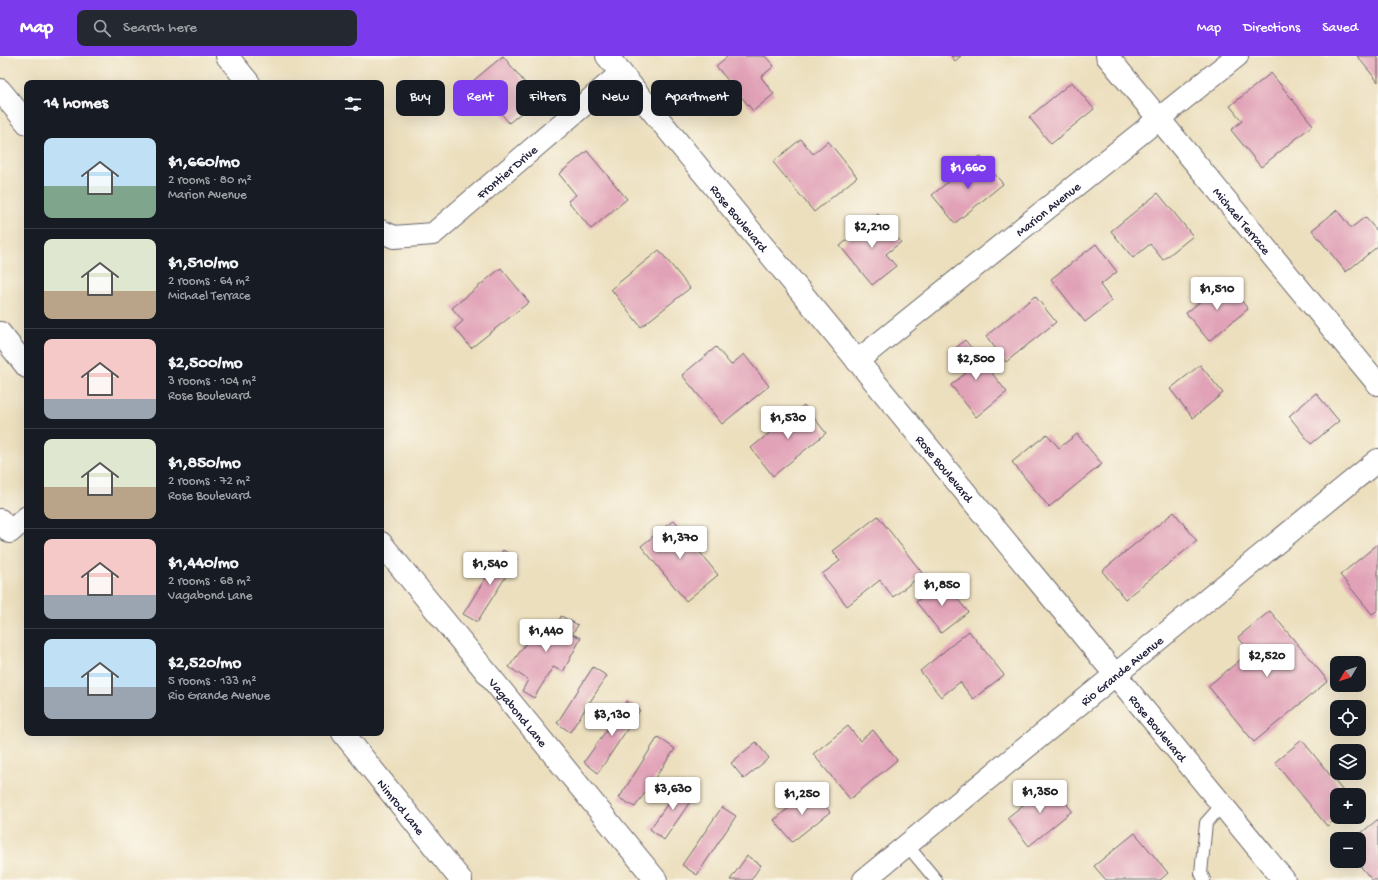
<!DOCTYPE html>
<html lang="en">
<head>
<meta charset="utf-8">
<style>
	:root { --surface:#171b24; --page:#242831; --text:#f1f3f6; --muted:#9ea1a6; --line:#363941; --accent:#7c3aed }
	body { margin:0; font-family:"Gochi Hand",sans-serif; background:var(--page); color:var(--text); height:100vh; display:flex; flex-direction:column; font-size:15px; white-space:nowrap }
	* { box-sizing:border-box; margin:0 }
	p { font-size:13px; color:var(--muted) }
	.icon { flex:none; width:22px; height:22px; fill:none; stroke:currentColor; stroke-width:2; stroke-linecap:round; stroke-linejoin:round }
	.map { position:relative; flex:1; overflow:hidden }
	.sheet { position:absolute; left:24px; top:24px; width:360px; height:656px; display:flex; flex-direction:column; background:var(--surface); border-radius:8px; box-shadow:0 4px 16px #0002 }
	.sheet>* { flex:none }
	.hud { position:absolute; left:396px; top:24px; width:380px; height:36px; display:flex; gap:8px }
	.needle { width:26px; rotate:231deg }
	.fabs { position:absolute; left:1330px; top:600px; display:grid; gap:8px }
	.fabs a { display:grid; place-items:center; width:36px; height:36px; border-radius:8px; background:var(--surface); box-shadow:0 4px 16px #0002; font-size:20px }
	.price { position:absolute; translate:-50% -34px; padding:0 9px; border-radius:4px; background:#fff; color:#222; font-size:13px; line-height:26px; filter:drop-shadow(0 1px 2px #0008) }
	.price::after { content:''; position:absolute; left:50%; top:24px; width:12px; height:9px; margin-left:-6px; background:inherit; clip-path:polygon(0 0,100% 0,50% 100%) }
	.price.current { background:var(--accent); color:#fff }
	ul { padding:0; list-style:none }
	li { display:flex; align-items:center; gap:12px; height:100px; padding:0 20px }
	li+li { border-top:1px solid var(--line) }
	li span { display:grid; place-items:center; flex:none; width:112px; height:80px; border-radius:8px; color:#555 }
	li>.icon { margin-inline-start:auto }
	span .icon { width:48px; height:48px; fill:#fffc; stroke-width:1 }
	li b { font-size:17px }
	h2 { display:flex; justify-content:space-between; align-items:center; height:48px; padding:0 20px; font-size:17px }
	.chip { padding:0 14px; border-radius:8px; background:var(--surface); box-shadow:0 4px 16px #0002; font-size:14px; line-height:36px }
	.chip.current { background:var(--accent); color:#fff }
	header { display:flex; align-items:center; gap:24px; box-sizing:border-box; height:56px; padding:0 20px; background:var(--accent); color:#fff }
	header strong { font-size:19px }
	nav { display:flex; gap:22px; margin-inline-start:auto; font-size:14px }
	.search { width:280px; height:36px; background:var(--page); display:flex; align-items:center; gap:10px; box-sizing:border-box; padding:0 14px; border-radius:8px; color:var(--muted); font-size:15px }
	.map>svg:first-child { display:block }
</style>
</head>
<body>
<header>
<strong>Map</strong>
<div class="search"><svg class="icon" aria-label="search" viewBox="0 0 24 24"><circle cx="10" cy="10" r="6"/><path d="M15 15l6 6"/></svg>Search here</div>
<nav><a>Map</a><a>Directions</a><a>Saved</a></nav>
</header>
<div class="map">
<svg width="1378" height="824" viewBox="0 0 1378 824">
	<rect width="100%" height="100%" fill="#fbf7ec"/>
	<filter id="ink" filterUnits="userSpaceOnUse"><feTurbulence type="fractalNoise" baseFrequency=".025" numOctaves="2"/><feDisplacementMap in="SourceGraphic" scale="8" xChannelSelector="R" yChannelSelector="G"/><feConvolveMatrix kernelMatrix="1 2 1 2 8 2 1 2 1" color-interpolation-filters="sRGB"/></filter>
	<filter id="wash" filterUnits="userSpaceOnUse"><feTurbulence type="fractalNoise" baseFrequency=".012" numOctaves="4" result="noise"/><feDisplacementMap in="SourceGraphic" scale="16" xChannelSelector="R" yChannelSelector="G"/><feGaussianBlur stdDeviation="0.9" result="paint"/><feColorMatrix in="noise" values="0 0 0 0 0 0 0 0 0 0 0 0 0 0 0 0 0 1.4 0 .05"/><feComposite in="paint" operator="in"/></filter>
	<g filter="url(#wash)">
		<rect width="100%" height="100%" fill="#ecdfbe"/>
		<g id="blocks">
			<!-- building -->
			<g fill="#e1a2b7">
				<polygon points="503,0 538,43 509,67 474,24"/>
				<polygon points="728,0 765,0 774,10 761,21 774,38 753,55 716,10"/>
				<polygon points="951,0 961,0 955,5"/>
				<polygon points="1357,0 1378,0 1378,26"/>
				<polygon points="1271,17 1313,69 1261,111 1231,74 1242,65 1230,50"/>
				<polygon points="1072,26 1094,53 1051,88 1029,61"/>
				<polygon points="801,83 813,98 828,85 857,121 814,156 773,106"/>
				<polygon points="587,95 627,143 591,173 568,145 576,139 559,118"/>
				<polygon points="980,100 1003,128 955,167 932,139"/>
				<polygon points="1158,137 1193,180 1163,204 1150,188 1133,202 1111,175"/>
				<polygon points="1337,154 1351,172 1365,161 1378,176 1378,190 1346,216 1312,174"/>
				<polygon points="878,158 901,186 886,198 896,210 872,229 840,190"/>
				<polygon points="1096,188 1117,216 1100,229 1112,245 1085,266 1051,223"/>
				<polygon points="659,194 690,232 641,271 611,233"/>
				<polygon points="501,212 529,246 471,292 455,272 463,265 452,252"/>
				<polygon points="1226,225 1248,253 1209,285 1186,257"/>
				<polygon points="1035,240 1056,266 1006,306 986,280"/>
				<polygon points="965,284 1007,336 976,361 951,329 966,317 950,297"/>
				<polygon points="716,291 731,309 744,298 769,330 722,368 682,319"/>
				<polygon points="1200,309 1223,337 1193,362 1170,333"/>
				<polygon points="1316,337 1339,365 1311,388 1289,360"/>
				<polygon points="804,349 826,377 773,420 751,392"/>
				<polygon points="1047,378 1059,392 1077,378 1102,408 1049,451 1012,406"/>
				<polygon points="1174,456 1197,485 1125,543 1102,515"/>
				<polygon points="878,460 923,518 893,541 880,524 847,550 822,518 840,505 833,495"/>
				<polygon points="674,464 718,519 686,545 641,490"/>
				<polygon points="1378,488 1378,554 1372,558 1340,519"/>
				<polygon points="503,494 517,503 477,566 463,558"/>
				<polygon points="943,525 968,556 941,577 916,546"/>
				<polygon points="1270,555 1328,625 1254,686 1208,630 1250,596 1238,581"/>
				<polygon points="561,560 578,569 572,578 581,582 563,616 553,611 534,642 522,635 528,624 509,611 543,563 556,572"/>
				<polygon points="969,575 1004,619 973,643 960,626 941,641 920,615"/>
				<polygon points="593,611 607,620 570,676 557,667"/>
				<polygon points="627,645 640,654 598,717 584,706"/>
				<polygon points="848,670 860,685 873,674 897,704 850,743 813,698"/>
				<polygon points="658,681 675,693 635,751 619,742"/>
				<polygon points="1302,684 1346,739 1337,739 1337,762 1327,770 1275,706"/>
				<polygon points="756,686 769,702 744,723 731,707"/>
				<polygon points="682,727 696,737 664,784 650,773"/>
				<polygon points="1050,727 1072,755 1029,790 1007,762"/>
				<polygon points="812,733 830,756 792,786 774,764"/>
				<polygon points="722,751 736,760 697,819 682,809"/>
				<polygon points="1378,763 1378,824 1372,824 1356,805 1359,805 1359,783 1354,783"/>
				<polygon points="1135,777 1168,817 1160,824 1106,824 1094,810"/>
				<polygon points="747,800 761,809 751,824 730,824"/>
			</g>
		</g>
	</g>
	<g filter="url(#ink)">
		<use href="#blocks" fill-opacity="0" stroke="#696469" stroke-width="1"/>
		<g fill="none" stroke-linecap="round" stroke-linejoin="round">
			<defs>
				<g id="service">
					<polyline points="907,789 936,824"/>
					<polyline points="1204,824 1201,817 1206,767 1222,749"/>
				</g>
				<g id="minor">
					<polyline points="227,0 249,27"/>
					<path id="s1" d="M 607,0 L 1284,824"/>
					<path id="s2" d="M 1107,0 L 1378,328"/>
					<polyline points="0,34 27,67"/>
					<path id="s3" d="M 381,175 L 394,181 L 433,178 L 621,17"/>
					<polyline points="0,277 27,311"/>
					<path id="s4" d="M 857,305 L 1237,0"/>
					<polyline points="0,464 10,476 27,461"/>
					<path id="s5" d="M 381,487 L 656,824"/>
					<path id="s6" d="M 343,677 L 461,824"/>
				</g>
				<g id="tertiary">
					<path id="s7" d="M 864,824 L 1378,404"/>
				</g>
			</defs>
			<!-- service casing -->
			<use href="#service" stroke="#696469" stroke-width="14"/>
			<!-- minor casing -->
			<use href="#minor" stroke="#696469" stroke-width="24"/>
			<!-- tertiary casing -->
			<use href="#tertiary" stroke="#696469" stroke-width="24"/>
			<!-- service -->
			<use href="#service" stroke="#fff" stroke-width="12"/>
			<!-- minor -->
			<use href="#minor" stroke="#fff" stroke-width="22"/>
			<!-- tertiary -->
			<use href="#tertiary" stroke="#fff" stroke-width="22"/>
		</g>
	</g>
	<g text-anchor="middle" stroke-width="3.5" stroke-linejoin="round" paint-order="stroke">
		<!-- street labels -->
		<g font-size="13" fill="#22223b" stroke="#fbf7ec">
			<text dy="5" stroke="none"><textPath href="#s3" startOffset="150">Frontier Drive</textPath></text>
			<text dy="5" stroke="none"><textPath href="#s4" startOffset="244">Marion Avenue</textPath></text>
			<text dy="5" stroke="none"><textPath href="#s1" startOffset="209">Rose Boulevard</textPath></text>
			<text dy="5" stroke="none"><textPath href="#s2" startOffset="213">Michael Terrace</textPath></text>
			<text dy="5" stroke="none"><textPath href="#s1" startOffset="533">Rose Boulevard</textPath></text>
			<text dy="5" stroke="none"><textPath href="#s7" startOffset="332">Rio Grande Avenue</textPath></text>
			<text dy="5" stroke="none"><textPath href="#s5" startOffset="218">Vagabond Lane</textPath></text>
			<text dy="5" stroke="none"><textPath href="#s1" startOffset="869">Rose Boulevard</textPath></text>
			<text dy="5" stroke="none"><textPath href="#s6" startOffset="94">Nimrod Lane</textPath></text>
		</g>
	</g>
</svg>
<div class="fabs">
<a><svg class="needle" viewBox="-14 -14 28 28"><path d="M0-13l5 13h-10z" fill="#e53935"/><path d="M0 13l5-13h-10z" fill="#9ea1a6"/></svg></a>
<a><svg class="icon" aria-label="locate" viewBox="0 0 24 24"><circle cx="12" cy="12" r="6"/><path d="M12 2v4M12 18v4M2 12h4M18 12h4"/></svg></a>
<a><svg class="icon" aria-label="layers" viewBox="0 0 24 24"><path d="M12 4l9 5-9 5-9-5zM3 14l9 5 9-5"/></svg></a>
<a>+</a>
<a>−</a>
</div>
<b class="price current" style="left:968px;top:134px">$1,660</b>
<b class="price" style="left:872px;top:193px">$2,210</b>
<b class="price" style="left:1217px;top:255px">$1,510</b>
<b class="price" style="left:976px;top:325px">$2,500</b>
<b class="price" style="left:788px;top:384px">$1,530</b>
<b class="price" style="left:680px;top:504px">$1,370</b>
<b class="price" style="left:490px;top:530px">$1,540</b>
<b class="price" style="left:942px;top:551px">$1,850</b>
<b class="price" style="left:546px;top:597px">$1,440</b>
<b class="price" style="left:1267px;top:622px">$2,520</b>
<b class="price" style="left:612px;top:681px">$3,130</b>
<b class="price" style="left:673px;top:755px">$3,630</b>
<b class="price" style="left:1040px;top:758px">$1,350</b>
<b class="price" style="left:802px;top:760px">$1,250</b>
<div class="hud">
<a class="chip">Buy</a>
<a class="chip current">Rent</a>
<a class="chip">Filters</a>
<a class="chip">New</a>
<a class="chip">Apartment</a>
</div>
<section class="sheet">
<h2>14 homes<svg class="icon" aria-label="filters" viewBox="0 0 24 24"><path d="M4 7h16M4 17h16"/><circle cx="9" cy="7" r="2"/><circle cx="15" cy="17" r="2"/></svg></h2>
<ul>
<li><span style="background:linear-gradient(#bfe0f5 60%,#7fa58c 0)"><svg class="icon" aria-label="home" viewBox="0 0 24 24"><path d="M3 11l9-7 9 7M6 9v11h12V9"/></svg></span><div><b>$1,660/mo</b><p>2 rooms · 80 m²</p><p>Marion Avenue</p></div></li>
<li><span style="background:linear-gradient(#dfe7d0 65%,#b9a48a 0)"><svg class="icon" aria-label="home" viewBox="0 0 24 24"><path d="M3 11l9-7 9 7M6 9v11h12V9"/></svg></span><div><b>$1,510/mo</b><p>2 rooms · 64 m²</p><p>Michael Terrace</p></div></li>
<li><span style="background:linear-gradient(#f6c9c9 75%,#9aa5b1 0)"><svg class="icon" aria-label="home" viewBox="0 0 24 24"><path d="M3 11l9-7 9 7M6 9v11h12V9"/></svg></span><div><b>$2,500/mo</b><p>3 rooms · 104 m²</p><p>Rose Boulevard</p></div></li>
<li><span style="background:linear-gradient(#dfe7d0 60%,#b9a48a 0)"><svg class="icon" aria-label="home" viewBox="0 0 24 24"><path d="M3 11l9-7 9 7M6 9v11h12V9"/></svg></span><div><b>$1,850/mo</b><p>2 rooms · 72 m²</p><p>Rose Boulevard</p></div></li>
<li><span style="background:linear-gradient(#f6c9c9 70%,#9aa5b1 0)"><svg class="icon" aria-label="home" viewBox="0 0 24 24"><path d="M3 11l9-7 9 7M6 9v11h12V9"/></svg></span><div><b>$1,440/mo</b><p>2 rooms · 68 m²</p><p>Vagabond Lane</p></div></li>
<li><span style="background:linear-gradient(#bfe0f5 60%,#9aa5b1 0)"><svg class="icon" aria-label="home" viewBox="0 0 24 24"><path d="M3 11l9-7 9 7M6 9v11h12V9"/></svg></span><div><b>$2,520/mo</b><p>5 rooms · 133 m²</p><p>Rio Grande Avenue</p></div></li>
</ul>
</section>
</div>
</body>
</html>
